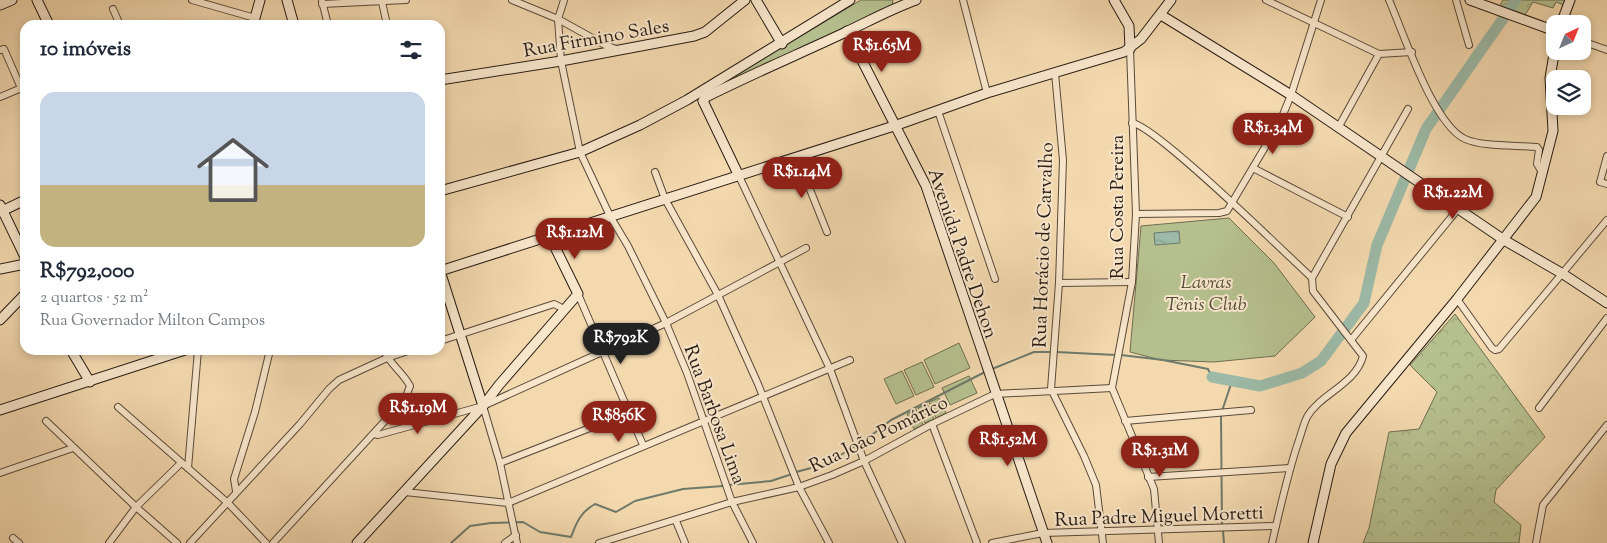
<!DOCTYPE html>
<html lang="pt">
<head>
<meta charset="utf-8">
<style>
	:root { --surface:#fff; --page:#f6f6f7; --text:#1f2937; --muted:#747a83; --line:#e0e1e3; --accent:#8f2418 }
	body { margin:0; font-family:"Sorts Mill Goudy",serif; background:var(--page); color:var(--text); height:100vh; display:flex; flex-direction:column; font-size:19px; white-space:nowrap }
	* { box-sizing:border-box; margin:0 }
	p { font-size:16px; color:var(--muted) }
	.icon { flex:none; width:28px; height:28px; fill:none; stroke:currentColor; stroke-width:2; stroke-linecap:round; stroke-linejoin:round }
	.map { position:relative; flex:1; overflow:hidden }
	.details { position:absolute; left:20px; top:20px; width:425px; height:335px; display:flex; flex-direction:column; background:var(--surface); border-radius:15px; box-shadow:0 2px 8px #0003 }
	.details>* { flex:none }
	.needle { width:32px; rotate:43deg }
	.tools { position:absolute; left:1546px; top:15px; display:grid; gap:10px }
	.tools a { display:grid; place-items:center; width:45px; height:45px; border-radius:10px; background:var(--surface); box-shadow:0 2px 8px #0003; font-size:25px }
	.price { position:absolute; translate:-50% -42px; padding:0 11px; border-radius:18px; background:var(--accent); color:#fff; font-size:16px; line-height:32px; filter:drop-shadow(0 1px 2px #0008) }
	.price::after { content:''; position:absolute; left:50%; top:30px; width:15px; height:11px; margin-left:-8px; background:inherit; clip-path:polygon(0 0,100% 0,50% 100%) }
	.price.on { background:#222; color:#fff }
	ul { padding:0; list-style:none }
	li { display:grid; align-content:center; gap:10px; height:265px; padding:0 20px }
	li+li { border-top:1px solid var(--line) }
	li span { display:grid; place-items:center; height:155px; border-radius:15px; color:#555 }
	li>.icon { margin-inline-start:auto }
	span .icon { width:90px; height:90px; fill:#fffc; stroke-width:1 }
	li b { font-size:21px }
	h2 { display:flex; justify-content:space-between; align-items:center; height:60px; padding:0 20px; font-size:21px }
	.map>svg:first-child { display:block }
</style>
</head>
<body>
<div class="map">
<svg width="1607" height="543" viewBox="0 0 1607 543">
	<defs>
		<pattern id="forest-crowns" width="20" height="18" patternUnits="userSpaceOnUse" patternTransform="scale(1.25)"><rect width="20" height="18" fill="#b6c08f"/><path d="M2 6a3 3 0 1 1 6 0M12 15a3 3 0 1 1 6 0" fill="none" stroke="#9ca47a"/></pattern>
		<pattern id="water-ripples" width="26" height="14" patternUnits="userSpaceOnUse" patternTransform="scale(1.25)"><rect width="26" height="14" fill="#9cbaa7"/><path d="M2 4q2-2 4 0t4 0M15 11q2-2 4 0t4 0" fill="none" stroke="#869f8f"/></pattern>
	</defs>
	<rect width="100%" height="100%" fill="#f4d9af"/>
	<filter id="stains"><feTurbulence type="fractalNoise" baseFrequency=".004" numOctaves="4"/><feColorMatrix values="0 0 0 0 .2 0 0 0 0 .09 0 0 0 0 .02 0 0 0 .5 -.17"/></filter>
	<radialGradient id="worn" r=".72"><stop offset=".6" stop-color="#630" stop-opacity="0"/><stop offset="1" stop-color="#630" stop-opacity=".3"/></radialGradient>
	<!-- green -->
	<g fill="#b6c08f" stroke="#6e6e51">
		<polygon points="861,0 893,0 892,6 738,78 736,77 737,74"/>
		<polygon points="1229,218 1274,263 1315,317 1275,356 1214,362 1161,360 1130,352 1141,226"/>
		<polygon points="959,343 970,368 935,384 924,360"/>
		<polygon points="922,362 934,387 916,395 904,370"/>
		<polygon points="902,371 914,396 896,404 884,379"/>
		<polygon points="969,376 977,393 950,405 942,388"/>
		<polygon points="939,398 946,413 936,418 929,402"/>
		<polygon points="927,404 934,419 925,423 918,408"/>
		<polygon points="916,409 923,425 914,429 907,414"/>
	</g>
	<!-- forest -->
	<g fill="url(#forest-crowns)" stroke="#6e6e51">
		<polygon points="1503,0 1565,0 1564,5 1556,2 1553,8 1533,2 1525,15 1499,7"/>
		<polygon points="1455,314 1545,437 1496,490 1494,502 1521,525 1519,543 1363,543 1369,528 1389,432 1419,429 1437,392 1410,365"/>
	</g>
	<!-- water -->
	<polygon fill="url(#water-ripples)" stroke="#6d7a6c" points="1179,231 1180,243 1155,245 1154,233"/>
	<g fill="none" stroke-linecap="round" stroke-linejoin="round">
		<!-- stream -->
		<g stroke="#6d7a6c" stroke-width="2">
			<polyline points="1056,352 1116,355"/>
			<polyline points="1121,355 1163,360 1208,369 1212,377"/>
			<polyline points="992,369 1034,352 1051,352"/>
			<polyline points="1222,411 1232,381"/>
			<polyline points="1221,416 1222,526"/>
			<polyline points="796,472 826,464 868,438 891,420 985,372"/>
			<polyline points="728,485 771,481 792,474"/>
			<polyline points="1223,531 1224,543"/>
			<path d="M 451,543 L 470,526 L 491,523 L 523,522 L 540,532 L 571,537 C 577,521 581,512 595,504 L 616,512 L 635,501 L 683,489 L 723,486"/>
		</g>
		<!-- river -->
		<polyline stroke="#9cbaa7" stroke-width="11" points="1212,377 1260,386 1302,373 1321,361 1364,303 1377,245 1426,129 1516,0"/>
		<defs>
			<g id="street">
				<polyline points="192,0 255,18"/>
				<polyline points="512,0 558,19 605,45 619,50"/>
				<polyline points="564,0 558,19 561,61 580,152 610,216 628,246 666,323 687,373 732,502 753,543"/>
				<polyline points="963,0 987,93"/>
				<polyline points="1266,0 1379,54 1412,52"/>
				<path d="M 1389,0 C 1404,34 1433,124 1465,139 C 1483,147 1517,145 1537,147 L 1539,150 L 1537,164 L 1543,174"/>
				<polyline points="1456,0 1469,45"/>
				<polyline points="322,1 328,25"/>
				<polyline points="382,2 387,25"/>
				<polyline points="322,4 406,0"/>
				<polyline points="113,9 120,25"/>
				<polyline points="1582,41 1607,50"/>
				<polyline points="1130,49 1136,214 1132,282 1112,388 1154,489 1159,543"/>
				<polyline points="0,50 4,49 21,88"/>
				<polyline points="1055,73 1063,160 1059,283 1051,389 1084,456 1096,485 1103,543"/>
				<polyline points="0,97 24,87"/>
				<polyline points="938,111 995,279"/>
				<path d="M 1132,123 C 1155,125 1286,254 1312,278"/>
				<polyline points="1338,128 1379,54"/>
				<polyline points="1607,156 1600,182 1607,184"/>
				<polyline points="797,157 827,232"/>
				<polyline points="1253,168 1348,217"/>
				<polyline points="655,172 665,199 718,295 758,384 799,487 829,543"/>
				<polyline points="738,174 830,369 864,461 902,543"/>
				<polyline points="1136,214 1219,213 1227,211 1280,122 1291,95 1321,0"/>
				<polyline points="1312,278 1408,109"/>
				<polyline points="1059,283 1132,282"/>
				<polyline points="578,294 643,445"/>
				<polyline points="1457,299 1492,348 1495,350 1499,349 1607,220"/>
				<polyline points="1351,340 1458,209"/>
				<polyline points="440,341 554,304 564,309"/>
				<polyline points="483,406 500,463 517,543"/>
				<polyline points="118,407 229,504 266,543"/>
				<polyline points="1539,408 1607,318"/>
				<polyline points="46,421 136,507 177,543"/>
				<polyline points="1125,421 1251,410"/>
				<polyline points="932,424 977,543"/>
				<polyline points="374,434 378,435 483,406 666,323 806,248"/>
				<polyline points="500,463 631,412"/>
				<polyline points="188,468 198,350"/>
				<polyline points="0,473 73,448"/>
				<polyline points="1148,477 1290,468"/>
				<polyline points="236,491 234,479 255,412 270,350"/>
				<polyline points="405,492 508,503 850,360"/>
				<polyline points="676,521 685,543"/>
				<polyline points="13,538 19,543"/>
				<polyline points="109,543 136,507 181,463"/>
				<polyline points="190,543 300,424 329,389 339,380 387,358 411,350"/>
				<path d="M 273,543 L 405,399 L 410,386 C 403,372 389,364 384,350"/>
				<polyline points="505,543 516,535"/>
				<polyline points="599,543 732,502 799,487 832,475 864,461 932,424 995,394 1112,388"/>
				<polyline points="992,543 1043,533 1276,526"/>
				<path d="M 1272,543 C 1280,509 1287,476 1298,443 C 1301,435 1303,425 1307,417 C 1320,394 1356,384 1363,356 L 1313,291 L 1312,278"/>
				<polyline points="1536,543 1543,505 1607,425"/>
			</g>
			<g id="secondary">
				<polyline points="37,0 49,25"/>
				<polyline points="287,0 294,25"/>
				<polyline points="756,0 782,44"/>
				<polyline points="1114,0 1129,26 1130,49"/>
				<polyline points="1470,0 1555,31"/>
				<polyline points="0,5 12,0"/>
				<polyline points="1161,15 1291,95 1504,240 1563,274 1607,303"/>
				<polyline points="1561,24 1570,0"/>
				<polyline points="253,25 260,0"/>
				<polyline points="847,31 926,186 1047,543"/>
				<polyline points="440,80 561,61 694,36 705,32 745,0"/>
				<path d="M 703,101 L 706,97 C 752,74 799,54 846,32 C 869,21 891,9 916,0"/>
				<polyline points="703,101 738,174"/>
				<polyline points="440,191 580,152 640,125 687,100 850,0"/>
				<polyline points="0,205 25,257"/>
				<polyline points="0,212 25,200"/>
				<polyline points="0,269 25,264"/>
				<polyline points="440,271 897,125 987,93 1124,52 1141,39 1171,0"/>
				<polyline points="440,271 483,406"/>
				<polyline points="0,320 25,294"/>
				<polyline points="71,350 90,382"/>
				<polyline points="0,410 185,350"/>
				<polyline points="357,543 483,406 499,385 578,294 550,237"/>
				<polyline points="1313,543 1331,464 1346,433 1457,299 1536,197 1553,131 1550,78 1555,48"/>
			</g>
		</defs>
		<!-- street casing -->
		<use href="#street" stroke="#5a4a3a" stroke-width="8"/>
		<!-- secondary casing -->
		<use href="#secondary" stroke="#271b13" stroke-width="11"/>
		<!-- street -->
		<use href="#street" stroke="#f8e6cb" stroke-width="6"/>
		<!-- secondary -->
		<use href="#secondary" stroke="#f8e6cb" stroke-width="9"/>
	</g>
	<g text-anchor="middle" stroke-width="4" stroke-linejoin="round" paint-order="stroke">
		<!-- street labels -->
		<g font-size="19" fill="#271b13" stroke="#f8e6cb">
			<text transform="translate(596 37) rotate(-10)" y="7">Rua Firmino Sales</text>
			<text transform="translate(1116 207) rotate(-90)" y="7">Rua Costa Pereira</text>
			<text transform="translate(1042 245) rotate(-88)" y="7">Rua Horácio de Carvalho</text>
			<text transform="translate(964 253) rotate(71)" y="7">Avenida Padre Dehon</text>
			<text transform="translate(716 414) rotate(70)" y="7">Rua Barbosa Lima</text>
			<text transform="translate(878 433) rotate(-26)" y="7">Rua João Pomárico</text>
			<text transform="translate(1159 515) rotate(-2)" y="7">Rua Padre Miguel Moretti</text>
		</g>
		<!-- park labels -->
		<g font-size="19" font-style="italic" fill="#524d38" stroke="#f8e6cb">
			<text x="1206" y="288">Lavras<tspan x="1206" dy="22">Tênis Club</tspan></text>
		</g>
	</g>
	<rect width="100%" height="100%" filter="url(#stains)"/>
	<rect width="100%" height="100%" fill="url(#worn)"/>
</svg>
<div class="tools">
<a><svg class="needle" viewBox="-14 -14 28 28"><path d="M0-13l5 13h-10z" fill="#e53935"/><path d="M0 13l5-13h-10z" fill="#747a83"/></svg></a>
<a><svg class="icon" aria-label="layers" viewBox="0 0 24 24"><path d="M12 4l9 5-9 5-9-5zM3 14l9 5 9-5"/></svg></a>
</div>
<b class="price" style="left:882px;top:73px">R$1.65M</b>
<b class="price" style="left:1273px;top:155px">R$1.34M</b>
<b class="price" style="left:802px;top:199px">R$1.14M</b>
<b class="price" style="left:1453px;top:220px">R$1.22M</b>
<b class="price" style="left:575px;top:260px">R$1.12M</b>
<b class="price on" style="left:621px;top:365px">R$792K</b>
<b class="price" style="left:418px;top:435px">R$1.19M</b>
<b class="price" style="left:619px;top:443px">R$856K</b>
<b class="price" style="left:1008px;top:467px">R$1.52M</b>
<b class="price" style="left:1160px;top:478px">R$1.31M</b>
<section class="details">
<h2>10 imóveis<svg class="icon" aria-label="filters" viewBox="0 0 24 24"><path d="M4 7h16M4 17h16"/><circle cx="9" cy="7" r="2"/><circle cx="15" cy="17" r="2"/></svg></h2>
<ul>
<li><span style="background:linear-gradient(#c9d6e8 60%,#c2b280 0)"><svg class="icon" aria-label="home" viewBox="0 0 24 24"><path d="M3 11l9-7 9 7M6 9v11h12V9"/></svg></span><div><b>R$792,000</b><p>2 quartos · 52 m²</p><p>Rua Governador Milton Campos</p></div></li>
</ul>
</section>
</div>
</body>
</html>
